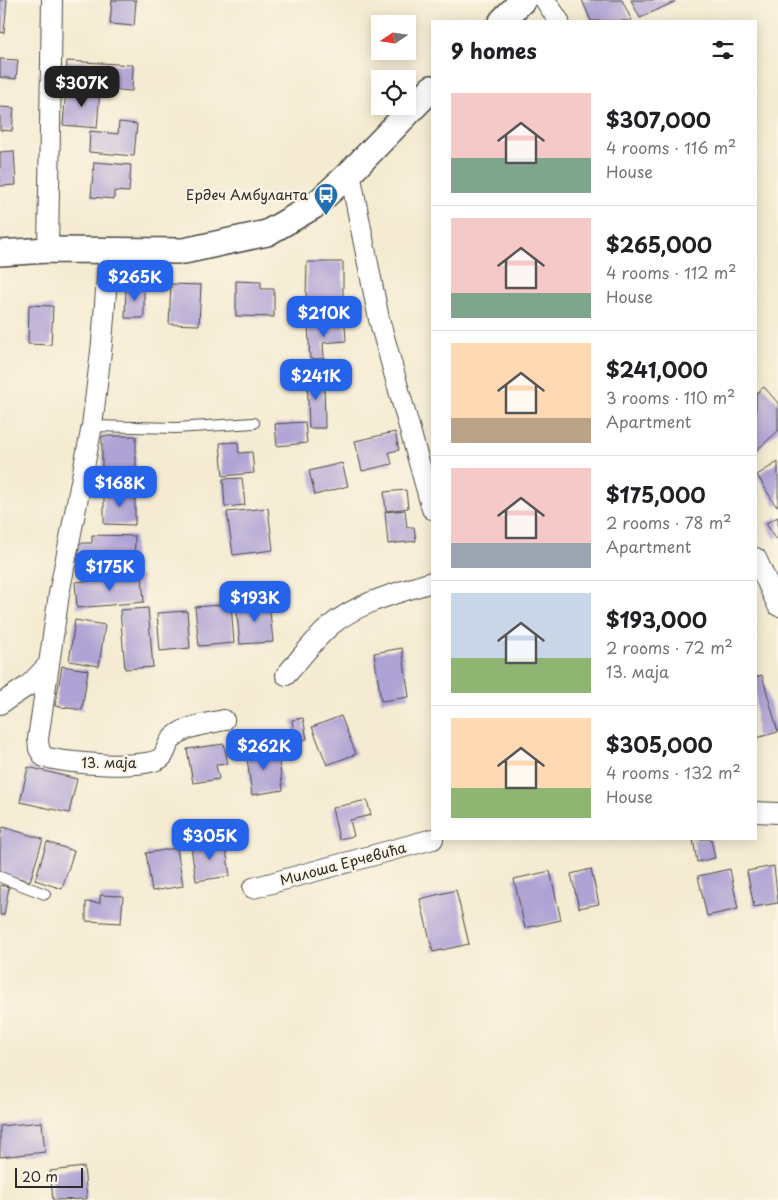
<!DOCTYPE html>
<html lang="en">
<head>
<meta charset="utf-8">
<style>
	:root { --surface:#fff; --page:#f2f2f2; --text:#202124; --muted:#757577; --line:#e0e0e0; --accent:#2563eb }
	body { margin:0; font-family:"Playpen Sans",sans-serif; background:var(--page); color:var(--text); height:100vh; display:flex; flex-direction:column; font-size:19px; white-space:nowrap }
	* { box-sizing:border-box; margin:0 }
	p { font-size:16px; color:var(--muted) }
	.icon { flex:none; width:28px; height:28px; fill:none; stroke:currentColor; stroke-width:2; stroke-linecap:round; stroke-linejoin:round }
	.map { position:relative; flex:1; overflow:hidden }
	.side { position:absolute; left:431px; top:20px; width:326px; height:820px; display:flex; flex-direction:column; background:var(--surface); border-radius:0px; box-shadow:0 2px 12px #0003 }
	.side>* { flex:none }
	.needle { width:32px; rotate:257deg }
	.controls { position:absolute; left:371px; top:15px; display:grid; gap:10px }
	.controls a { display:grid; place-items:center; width:45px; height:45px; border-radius:0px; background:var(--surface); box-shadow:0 2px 12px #0003; font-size:25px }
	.scale { position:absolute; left:15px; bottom:12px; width:68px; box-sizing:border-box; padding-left:5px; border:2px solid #2b2b2b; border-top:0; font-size:14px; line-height:18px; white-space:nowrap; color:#2b2b2b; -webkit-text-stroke:4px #fcf5e5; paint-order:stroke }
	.price { position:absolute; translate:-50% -42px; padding:0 11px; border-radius:10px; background:var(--accent); color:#fff; font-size:16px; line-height:32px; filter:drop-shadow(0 1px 2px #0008) }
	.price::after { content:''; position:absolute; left:50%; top:30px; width:15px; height:11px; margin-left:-8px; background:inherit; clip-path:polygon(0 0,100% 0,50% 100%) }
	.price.on { background:#222; color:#fff }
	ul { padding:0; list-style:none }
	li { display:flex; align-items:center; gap:15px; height:125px; padding:0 20px }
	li+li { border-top:1px solid var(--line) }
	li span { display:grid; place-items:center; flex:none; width:140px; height:100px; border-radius:0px; color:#555 }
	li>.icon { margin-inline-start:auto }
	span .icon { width:60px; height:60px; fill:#fffc; stroke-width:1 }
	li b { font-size:21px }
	h2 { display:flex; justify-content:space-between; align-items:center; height:60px; padding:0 20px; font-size:21px }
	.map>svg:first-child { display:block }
</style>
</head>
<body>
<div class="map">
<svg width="778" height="1200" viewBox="0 0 778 1200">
	<rect width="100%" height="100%" fill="#fcf5e5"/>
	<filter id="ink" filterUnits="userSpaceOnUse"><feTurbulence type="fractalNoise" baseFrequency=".02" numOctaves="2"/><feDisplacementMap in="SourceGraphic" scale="10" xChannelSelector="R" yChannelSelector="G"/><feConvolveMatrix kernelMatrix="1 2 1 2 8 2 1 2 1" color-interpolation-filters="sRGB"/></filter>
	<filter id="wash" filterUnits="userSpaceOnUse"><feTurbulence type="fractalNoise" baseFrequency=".0096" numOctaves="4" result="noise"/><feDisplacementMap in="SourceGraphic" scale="20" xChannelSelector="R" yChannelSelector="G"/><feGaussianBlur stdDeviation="1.12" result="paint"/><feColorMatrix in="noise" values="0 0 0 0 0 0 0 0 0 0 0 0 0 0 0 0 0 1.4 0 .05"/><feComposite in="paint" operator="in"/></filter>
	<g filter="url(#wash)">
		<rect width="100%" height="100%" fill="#f4ebd2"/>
		<g id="blocks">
			<!-- building -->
			<g fill="#afa2d4">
				<polygon points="0,0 7,0 4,33 0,32"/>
				<polygon points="112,0 136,0 134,26 110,24"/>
				<polygon points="582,0 622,0 632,21 591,21"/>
				<polygon points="631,0 674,0 674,2 640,18"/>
				<polygon points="0,59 18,60 16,79 0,77"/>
				<polygon points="67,61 133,65 132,91 65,87"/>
				<polygon points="66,88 100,91 97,128 63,125"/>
				<polygon points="0,107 14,108 12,131 0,130"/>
				<polygon points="119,122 137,124 134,156 89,152 90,131 118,134"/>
				<polygon points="14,151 16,185 0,186 0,152"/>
				<polygon points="94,162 131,165 129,192 114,191 114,199 91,197"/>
				<polygon points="307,262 343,262 343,298 306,298"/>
				<polygon points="236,281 261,282 261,289 274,289 274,317 236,316"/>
				<polygon points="171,284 201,285 199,325 169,324"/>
				<polygon points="126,285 144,285 144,318 125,318"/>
				<polygon points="29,305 53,306 51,345 28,344"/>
				<polygon points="345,325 346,341 323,343 324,358 310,359 308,326"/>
				<polygon points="324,375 325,428 309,428 307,376"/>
				<polygon points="764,387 778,403 778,431 756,451 756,394"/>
				<polygon points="305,422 307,443 277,446 275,424"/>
				<polygon points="395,432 399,450 389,452 392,464 362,471 355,441"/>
				<polygon points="102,436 136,436 136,471 102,470"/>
				<polygon points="238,442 239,453 252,452 254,473 223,476 220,443"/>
				<polygon points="778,462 778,505 776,506 757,475"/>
				<polygon points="342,463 348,486 315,495 309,471"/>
				<polygon points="242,478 245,505 225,507 223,479"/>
				<polygon points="406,490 408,508 386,511 384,492"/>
				<polygon points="104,492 135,492 135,525 104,524"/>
				<polygon points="268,508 273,550 233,555 227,512"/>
				<polygon points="405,510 407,528 414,527 416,541 388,544 385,512"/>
				<polygon points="778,517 778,537 775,539 766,523"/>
				<polygon points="92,535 135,536 134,571 78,569 79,543 92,543"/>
				<polygon points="142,576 144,602 77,608 75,582"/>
				<polygon points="269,601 273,642 240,644 236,604"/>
				<polygon points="231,604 234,643 199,646 195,607"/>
				<polygon points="148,608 153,667 125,669 120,610"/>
				<polygon points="187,611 190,648 160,651 157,613"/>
				<polygon points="75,620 105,625 99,666 69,661"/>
				<polygon points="402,648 409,697 381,701 374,653"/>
				<polygon points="62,666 88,670 82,710 55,706"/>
				<polygon points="762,675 778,732 756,738 756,677"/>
				<polygon points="341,716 356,754 327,765 312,727"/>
				<polygon points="303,718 307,739 295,741 292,720"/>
				<polygon points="224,744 228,764 216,765 219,779 193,783 187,749"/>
				<polygon points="277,747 283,790 252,795 246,751"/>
				<polygon points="28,767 77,779 69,813 20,802"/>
				<polygon points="367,800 371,815 350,820 354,836 339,839 332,808"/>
				<polygon points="3,827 43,839 30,881 0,873 0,837"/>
				<polygon points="693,839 711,839 715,858 697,862"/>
				<polygon points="47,842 74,851 62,889 35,880"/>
				<polygon points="225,842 230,876 196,881 191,847"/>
				<polygon points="177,848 183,886 152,891 146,853"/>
				<polygon points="774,866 778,903 754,907 747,871"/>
				<polygon points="591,869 599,904 579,908 571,874"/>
				<polygon points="730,869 738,909 707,916 698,876"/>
				<polygon points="550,871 561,920 525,928 514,879"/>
				<polygon points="0,885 9,887 4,915 0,915"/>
				<polygon points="456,890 469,944 433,952 420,899"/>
				<polygon points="100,895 123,896 121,923 86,921 86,902 100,903"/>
				<polygon points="42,1122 45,1152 0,1157 0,1126"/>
				<polygon points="84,1167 87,1199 53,1200 50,1171"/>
			</g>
		</g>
	</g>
	<g filter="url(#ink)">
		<use href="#blocks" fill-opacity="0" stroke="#494844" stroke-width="1"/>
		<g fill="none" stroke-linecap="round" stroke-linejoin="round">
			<defs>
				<g id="service">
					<polyline points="92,426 176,428 254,423"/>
					<polyline points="0,877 45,894"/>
				</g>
				<g id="minor">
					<polyline points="545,0 559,21"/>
					<polyline points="350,173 379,319 432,509"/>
					<polyline points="48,250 52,0"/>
					<polyline points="756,558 778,606"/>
					<path d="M 49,664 L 38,739 L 39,749 L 44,757 C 65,763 147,771 162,757 C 166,753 167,744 171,740 C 182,726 208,724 224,720"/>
					<path d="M 286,675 C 300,659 314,640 330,626 C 358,602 398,593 432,582"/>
					<polyline points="0,704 29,685 49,664 59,594 92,426 102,343 109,251"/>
					<polyline points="756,812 778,813"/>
					<polyline points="253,888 433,839"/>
				</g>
				<g id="tertiary">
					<polyline points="502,21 523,0"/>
					<polyline points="0,253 48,250 184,251 267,233 314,206 350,173 432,88"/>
				</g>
			</defs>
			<!-- service casing -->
			<use href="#service" stroke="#494844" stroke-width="12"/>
			<!-- minor casing -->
			<use href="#minor" stroke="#494844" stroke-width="22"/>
			<!-- tertiary casing -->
			<use href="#tertiary" stroke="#494844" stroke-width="28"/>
			<!-- service -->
			<use href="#service" stroke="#fff" stroke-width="10"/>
			<!-- minor -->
			<use href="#minor" stroke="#fff" stroke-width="20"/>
			<!-- tertiary -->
			<use href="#tertiary" stroke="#fff" stroke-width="25"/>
		</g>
	</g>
	<!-- icons -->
	<defs>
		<symbol id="bus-pin" viewBox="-11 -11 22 30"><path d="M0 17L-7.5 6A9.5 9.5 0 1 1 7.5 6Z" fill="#1f6fb2" stroke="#fcf5e5"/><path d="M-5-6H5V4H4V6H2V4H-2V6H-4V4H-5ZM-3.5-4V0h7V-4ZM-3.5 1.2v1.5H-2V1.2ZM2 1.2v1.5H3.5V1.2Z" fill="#fff"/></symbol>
	</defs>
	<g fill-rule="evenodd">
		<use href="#bus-pin" x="312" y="181" width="28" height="38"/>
	</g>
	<g text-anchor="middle" stroke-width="4.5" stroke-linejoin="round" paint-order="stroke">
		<!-- poi labels -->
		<g font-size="14" fill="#2b2b2b" stroke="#fcf5e5" text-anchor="end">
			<text x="308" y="200">Ердеч Амбуланта</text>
		</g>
		<!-- street labels -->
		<g font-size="14" fill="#2b2b2b" stroke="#fcf5e5">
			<text x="109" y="768">13. маја</text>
			<text transform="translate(343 864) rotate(-15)" y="5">Милоша Ерчевића</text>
		</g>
	</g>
</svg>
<div class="controls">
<a><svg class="needle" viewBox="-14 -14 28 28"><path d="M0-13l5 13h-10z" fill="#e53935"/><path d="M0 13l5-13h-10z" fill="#757577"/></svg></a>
<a><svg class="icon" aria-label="locate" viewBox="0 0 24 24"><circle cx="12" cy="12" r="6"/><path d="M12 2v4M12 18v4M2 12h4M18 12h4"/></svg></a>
</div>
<div class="scale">20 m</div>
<b class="price on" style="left:82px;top:108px">$307K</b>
<b class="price" style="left:135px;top:302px">$265K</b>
<b class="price" style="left:324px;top:338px">$210K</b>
<b class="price" style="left:316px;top:401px">$241K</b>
<b class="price" style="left:120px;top:508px">$168K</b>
<b class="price" style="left:110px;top:592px">$175K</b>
<b class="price" style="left:255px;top:623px">$193K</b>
<b class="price" style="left:264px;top:771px">$262K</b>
<b class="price" style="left:210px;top:861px">$305K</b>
<section class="side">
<h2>9 homes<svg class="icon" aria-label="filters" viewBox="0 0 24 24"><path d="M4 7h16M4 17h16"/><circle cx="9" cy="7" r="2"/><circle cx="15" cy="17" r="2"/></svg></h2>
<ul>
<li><span style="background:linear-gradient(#f6c9c9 65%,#7fa58c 0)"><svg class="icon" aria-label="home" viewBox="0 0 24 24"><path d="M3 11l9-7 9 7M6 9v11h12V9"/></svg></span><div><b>$307,000</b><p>4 rooms · 116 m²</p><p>House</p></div></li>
<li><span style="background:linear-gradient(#f6c9c9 75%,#7fa58c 0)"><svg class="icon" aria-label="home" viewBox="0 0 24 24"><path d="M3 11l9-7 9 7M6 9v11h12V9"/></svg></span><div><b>$265,000</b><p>4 rooms · 112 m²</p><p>House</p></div></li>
<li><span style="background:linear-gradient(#ffd9b3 75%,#b9a48a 0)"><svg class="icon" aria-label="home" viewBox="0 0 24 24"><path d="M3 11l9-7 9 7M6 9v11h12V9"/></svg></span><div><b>$241,000</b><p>3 rooms · 110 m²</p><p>Apartment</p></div></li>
<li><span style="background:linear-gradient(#f6c9c9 75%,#9aa5b1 0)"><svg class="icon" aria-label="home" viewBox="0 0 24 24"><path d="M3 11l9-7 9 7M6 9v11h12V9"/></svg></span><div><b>$175,000</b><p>2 rooms · 78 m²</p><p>Apartment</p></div></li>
<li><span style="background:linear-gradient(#c9d6e8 65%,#8fb573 0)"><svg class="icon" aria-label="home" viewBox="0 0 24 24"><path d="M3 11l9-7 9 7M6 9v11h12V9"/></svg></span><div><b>$193,000</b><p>2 rooms · 72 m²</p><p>13. маја</p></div></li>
<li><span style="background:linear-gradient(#ffd9b3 70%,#8fb573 0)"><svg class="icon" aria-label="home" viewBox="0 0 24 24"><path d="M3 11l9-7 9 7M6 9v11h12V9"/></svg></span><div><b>$305,000</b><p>4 rooms · 132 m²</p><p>House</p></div></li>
</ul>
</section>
</div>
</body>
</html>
